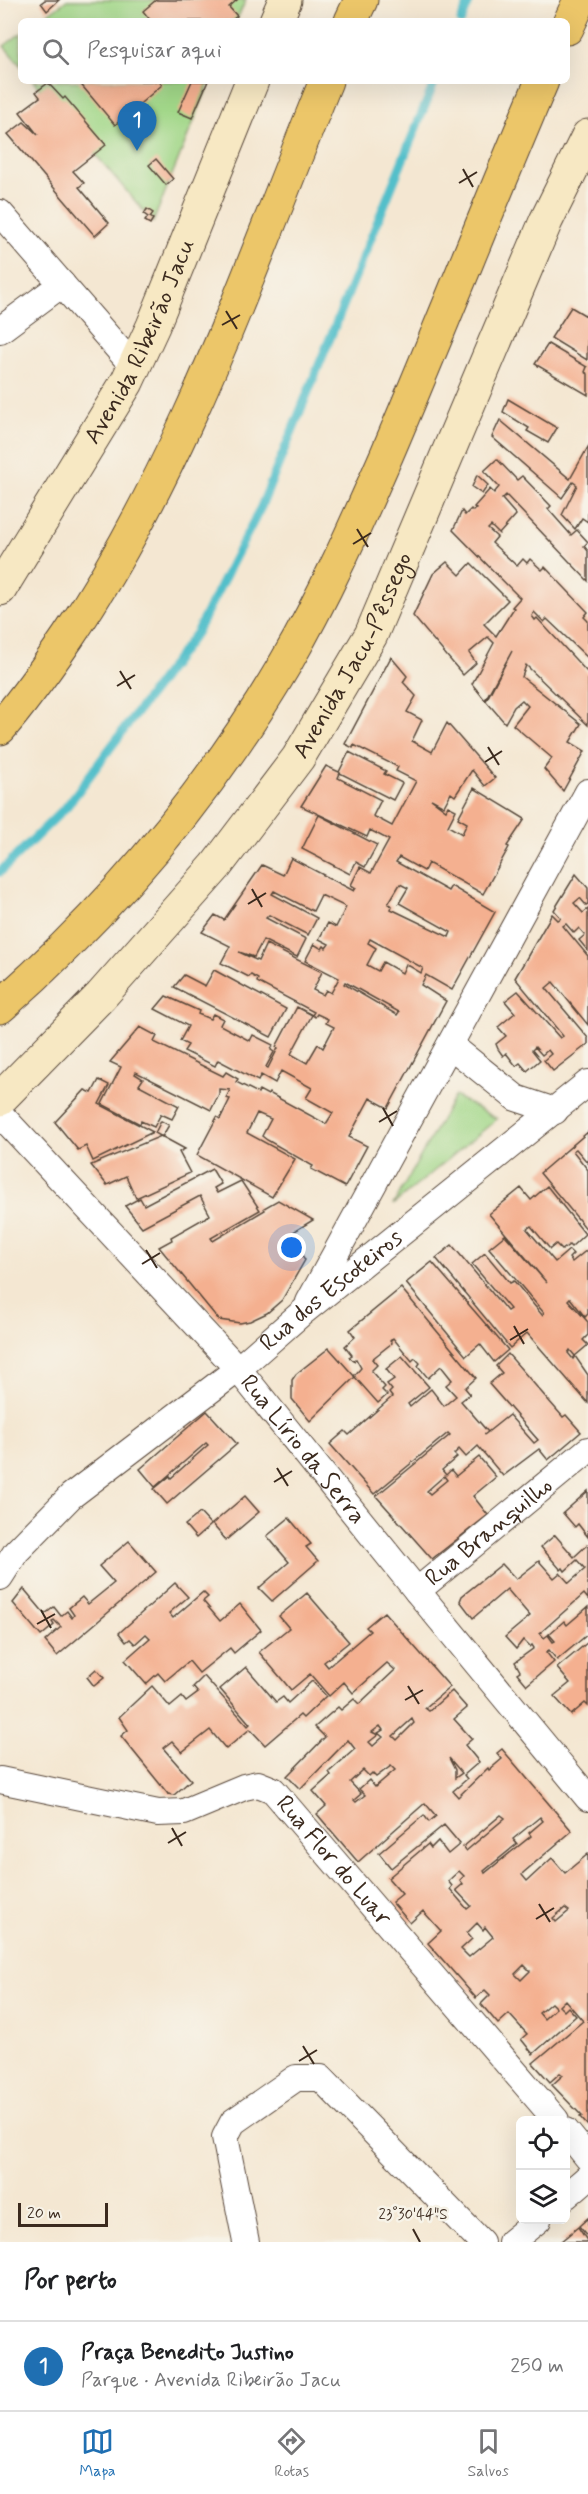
<!DOCTYPE html>
<html lang="pt">
<head>
<meta charset="utf-8">
<style>
  :root { --surface:#fff; --page:#f6f6f6; --text:#202124; --muted:#757577; --line:#e0e0e0; --accent:#1f6fb2 }
  body { margin:0; font-family:Mynerve,sans-serif; background:var(--page); color:var(--text) }
  .controls { position:absolute; right:18px; bottom:18px; display:grid; overflow:hidden; border-radius:9px; box-shadow:0 6px 24px #0002 }
  .controls button { width:54px; height:54px; display:grid; place-items:center; padding:0; border:0; border-bottom:2px solid var(--line); background:var(--surface); color:var(--text); font:30px sans-serif }
  .scale { position:absolute; left:18px; bottom:15px; width:90px; box-sizing:border-box; padding-left:6px; border:3px solid #3b2a1e; border-top:0; font-size:16px; line-height:21px; white-space:nowrap; color:#3b2a1e; -webkit-text-stroke:4px #f7f3e8; paint-order:stroke }
  .you { position:absolute; left:292px; top:1248px; width:21px; height:21px; margin:-15px; border:4px solid #fff; border-radius:50%; background:#1a73e8; box-shadow:0 0 0 9px #1a73e833 }
  .badge { display:grid; place-items:center; width:39px; height:39px; border-radius:50%; background:var(--accent); color:#fff; font-size:20px; font-weight:700 }
  .pin { position:absolute; translate:-50% -50px; filter:drop-shadow(0 2px 3px #0008) }
  .pin::after { content:''; position:absolute; top:32px; width:21px; height:18px; background:inherit; clip-path:polygon(0 0,100% 0,50% 100%) }
  .list { margin:0; padding:0; list-style:none }
  h2 { display:flex; justify-content:space-between; align-items:center; height:78px; margin:0; padding:0 24px; font-size:26px }
  h2 small { font-size:20px; font-weight:400; color:var(--muted) }
  .list li { display:grid; grid-template-columns:39px 1fr auto; gap:18px; align-items:center; box-sizing:border-box; height:90px; padding:0 24px; border-top:2px solid var(--line) }
  .list b { display:block; font-size:22px; white-space:nowrap }
  .list p { margin:0; font-size:20px; white-space:nowrap; color:var(--muted) }
  .list em { font-size:20px; font-style:normal; color:var(--muted) }
  .icon { flex:none; width:33px; height:33px; fill:none; stroke:currentColor; stroke-width:2; stroke-linecap:round; stroke-linejoin:round }
  .map { position:relative; flex:none; width:588px; height:2242px; overflow:hidden }
  .search { position:absolute; background:var(--surface); box-shadow:0 6px 24px #0002; left:18px; right:18px; top:18px; height:66px; display:flex; align-items:center; gap:15px; box-sizing:border-box; padding:0 21px; border-radius:9px; color:var(--muted); font-size:22px }
  .sheet { height:168px; background:var(--surface) }
  nav { display:flex; justify-content:space-around; align-items:center; box-sizing:border-box; height:84px; border-top:2px solid var(--line); background:var(--surface); font-size:16px; color:var(--muted) }
  nav a { display:grid; justify-items:center; gap:3px }
  nav .on { color:var(--accent) }
  .map>svg:first-child { display:block }
  .green { fill:#a1d788; stroke:#6e8053; stroke-width:1.5 }
  .lines { fill:none; stroke-linecap:round; stroke-linejoin:round }
  .stream { stroke:#52bfca; stroke-width:9 }
  .building { fill:#f4b090; fill-rule:evenodd }
  .street-casing { stroke:#574639; stroke-width:28 }
  .secondary-casing { stroke:#574639; stroke-width:35 }
  .highway-casing { stroke:#574639; stroke-width:35 }
  .street { stroke:#fff; stroke-width:26 }
  .secondary { stroke:#f7e8c3; stroke-width:33 }
  .highway { stroke:#ecc669; stroke-width:33 }
  .ticks { fill:none; stroke:#3b2a1e; stroke-width:2 }
  .labels { text-anchor:middle; dominant-baseline:central; stroke-width:5; stroke-linejoin:round; paint-order:stroke }
  .street-label { font-size:24px; fill:#3b2a1e; stroke:#f7f3e8 }
  .ticks-label { font-size:15px; text-anchor:middle; fill:#3b2a1e; stroke:#f7f3e8; stroke-width:5; stroke-linejoin:round; paint-order:stroke }
</style>
</head>
<body>
<div class="map">
<svg width="588" height="2242" viewBox="0 0 588 2242">
  <rect width="100%" height="100%" fill="#f7f3e8"/>
  <filter id="ink" filterUnits="userSpaceOnUse"><feTurbulence type="fractalNoise" baseFrequency=".0167" numOctaves="2"/><feDisplacementMap in="SourceGraphic" scale="12" xChannelSelector="R" yChannelSelector="G"/><feConvolveMatrix kernelMatrix="1 2 1 2 8 2 1 2 1" color-interpolation-filters="sRGB"/></filter>
  <filter id="wash" filterUnits="userSpaceOnUse"><feTurbulence type="fractalNoise" baseFrequency=".008" numOctaves="4" result="noise"/><feDisplacementMap in="SourceGraphic" scale="24" xChannelSelector="R" yChannelSelector="G"/><feGaussianBlur stdDeviation="1.35" result="paint"/><feColorMatrix in="noise" values="0 0 0 0 0 0 0 0 0 0 0 0 0 0 0 0 0 1.4 0 .05"/><feComposite in="paint" operator="in"/></filter>
  <g filter="url(#wash)">
    <rect width="100%" height="100%" fill="#f4e7d2"/>
    <g class="green">
      <path d="M67,0H246L236,21H38Z"/>
      <path d="M21,33V66L4,46Z"/>
      <path d="M33,81H210L153,222Z"/>
      <path d="M455,1096L497,1119L393,1205L454,1097Z"/>
    </g>
    <g class="lines">
      <g class="stream">
        <path d="M461,21L470,0"/>
        <path d="M0,872L67,806L196,633L261,507L435,81"/>
      </g>
    </g>
    <g id="blocks">
      <g class="building">
        <path d="M45,0H59L47,11L41,3Z"/>
        <path d="M156,0H237L229,7L237,16L231,21H151L143,11Z"/>
        <path d="M78,81H159L162,85L115,125Z"/>
        <path d="M192,81H208L192,118L178,112Z"/>
        <path d="M48,83L63,99L65,97L106,145L73,171L84,183L79,187L109,223L95,236L8,134L24,122L38,135L20,112L40,97L36,92Z"/>
        <path d="M156,159L173,179L166,185L149,165Z"/>
        <path d="M147,209L153,213L150,217L153,219L150,224L145,221L148,217L144,214Z"/>
        <path d="M571,307L588,317L587,360L551,338Z"/>
        <path d="M548,344L587,367L585,372L588,374V395L535,364Z"/>
        <path d="M508,399L557,428L548,443L527,431L529,428L503,412Z"/>
        <path d="M500,420L570,479L588,447V522L582,518L575,529L562,515L577,485L573,482L562,498L492,437Z"/>
        <path d="M497,459L517,480L522,476L551,506L548,509L571,535L577,530L588,542L584,546L588,551V581L506,495L502,499L516,515L499,534L491,526L488,529L497,537L492,543L517,566L523,559L527,563L530,559L542,570L545,567L588,612L584,617L588,621V658L547,619L544,622L534,612L532,616L535,620L537,618L588,673V725L526,665L522,677L581,724L570,742L585,751L563,791L544,769L552,758L513,725L528,706L522,700L514,707L505,723L486,701L512,651L485,700L472,684L494,643L488,637L469,653L476,663L463,675L413,616L433,574L447,562L460,575L471,563L508,600L484,624L496,636L514,608L512,607L520,598L453,530L462,511L465,515L471,509L473,511L476,508L474,507L490,489L494,493L499,487L484,471Z"/>
        <path d="M477,475L488,485L482,494L472,487Z"/>
        <path d="M391,657L407,676L403,682L416,696L407,712L422,720L412,741L432,752L447,723L495,778L485,786L472,770L455,796L451,793L444,806L431,799L446,810L448,806L456,810L448,826L462,834L467,823L458,818L474,788L525,819L507,846L509,847L483,894L428,863L424,871L399,857L398,859L396,862L448,891L451,886L495,912L452,990L426,975L421,985L446,1001L388,1108L370,1098L349,1137L367,1146L345,1187L311,1169L313,1166L267,1140L262,1136L271,1119L257,1113L247,1133L295,1159L272,1197L197,1155L217,1117L220,1119L230,1099L226,1098L230,1090L219,1089V1094L211,1110L136,1072L135,1074L143,1079L139,1085L179,1106L172,1119L161,1114L154,1127L141,1121L140,1124L102,1104L121,1067L110,1062L140,1027L157,1036L154,1042L223,1076L226,1072L238,1079L236,1082L258,1093L259,1090L268,1095L269,1093L326,1124L333,1113L306,1098L312,1088L281,1071L275,1083L261,1075L258,1081L218,1060L215,1066L184,1051L188,1045L180,1041L188,1026L155,1009L166,996L199,1011L198,1014L210,1019L213,1014L223,1019L220,1025L250,1041L253,1035L273,1045L271,1050L274,1052L266,1067L268,1068L278,1048L276,1047L297,1007L312,1015L314,1012L257,982L258,979L251,975L249,977L221,963L230,946L202,932L215,915L224,920L262,865L283,875L291,858L354,891L356,888L351,885L360,867L371,873L389,840L370,830L367,837L301,806L326,766L339,772L349,752L386,771L384,774L402,783L393,800L340,773L338,778L381,800L373,816L392,826L416,781L396,771L398,767L354,745L353,748L345,744ZM400,884L408,888L399,903L451,932L449,937L391,909L392,906L388,904ZM274,891L313,911L321,895L346,907L336,927L328,923L319,939L329,944L326,948L324,946L322,949L314,944L305,961L339,978L331,993L326,990L323,995L313,990L322,972L266,944L258,961L239,952L254,957L263,940L297,957L306,939L266,918L269,915L308,935L317,918L272,894ZM370,939L423,968L421,973L406,964L402,973L383,962L378,971L367,965L376,948L368,943ZM345,982L399,1012L397,1015L344,984ZM317,1014L328,1019L326,1023L334,1027L323,1048L318,1044L307,1063L291,1054L312,1015L315,1017Z"/>
        <path d="M319,815L377,845L365,867L356,862L350,874L302,849Z"/>
        <path d="M576,874L588,888V904L586,905L580,898L574,903L583,913L588,909V951L579,940L585,935L579,928L574,933L566,924L563,926L588,956V1025L553,982L546,988L588,1038V1044L553,1071L544,1060L551,1054L548,1050L542,1055L535,1047L532,1050L540,1060L527,1071L520,1063L516,1066L506,1053L503,1056L498,1049L496,1044L506,1036L498,1027L515,1013L505,1001L518,991L560,1038L563,1036L515,978L552,914L558,920L561,918L554,910Z"/>
        <path d="M214,970L286,1009L271,1037L174,987L184,975L205,986Z"/>
        <path d="M99,1080L109,1085L99,1104L153,1132L93,1161L86,1146L78,1150L55,1122L85,1090L92,1093Z"/>
        <path d="M161,1121L169,1125L162,1137L155,1133Z"/>
        <path d="M588,1132V1163L576,1149L573,1151L588,1170V1231L540,1173Z"/>
        <path d="M161,1136L185,1149L179,1152L190,1173L136,1198L126,1176L107,1185L91,1165Z"/>
        <path d="M212,1169L221,1184L214,1188L217,1193L241,1181L260,1210L211,1238L213,1241L265,1210L264,1208L278,1200L313,1220L290,1234L305,1260L282,1300L267,1313L250,1321L240,1323L219,1320L159,1247L172,1240L171,1237L210,1215L200,1196L142,1227L125,1206L140,1198L144,1205Z"/>
        <path d="M547,1186L585,1234L571,1247L569,1245L562,1250L556,1244L550,1249L531,1226L527,1229L555,1262L569,1250L573,1254L569,1258L572,1262L588,1249V1314L585,1317L570,1298L568,1300L588,1322V1335L583,1340L588,1345L575,1356L570,1350L568,1353L573,1359L575,1356L588,1375V1403L527,1333L510,1348L436,1258L452,1245L507,1311L510,1309L472,1264L485,1253L510,1283L514,1281L542,1315L544,1313L489,1248L505,1235L547,1283L489,1214L521,1188L531,1200Z"/>
        <path d="M432,1262L508,1350L494,1362L480,1344L466,1356L406,1283Z"/>
        <path d="M401,1288L476,1378L465,1388L470,1394L461,1401L488,1432L484,1435L509,1415L534,1443L538,1440L489,1384L502,1373L496,1366L508,1354L563,1417L566,1415L581,1432L548,1460L539,1449L503,1476L478,1446L466,1457L459,1449L454,1454L457,1457L442,1470L446,1475L451,1470L456,1476L479,1457L496,1477L473,1496L488,1515L432,1559L376,1496L450,1435L448,1433L374,1494L330,1444L345,1431L349,1435L392,1397L389,1393L392,1390L387,1384L394,1379L386,1369L402,1356L429,1387L408,1404L410,1407L431,1389L444,1406L456,1396L446,1385L452,1380L441,1366L428,1378L418,1366L420,1363L415,1358L412,1361L393,1338L390,1341L392,1343L372,1359L377,1365L371,1371L385,1387L382,1390L387,1395L378,1403L354,1376L361,1368L356,1359L354,1361L349,1357L352,1355L345,1346L355,1337L350,1330ZM444,1476L447,1480L430,1494L427,1491Z"/>
        <path d="M329,1348L355,1377L310,1421L292,1399V1380L296,1374Z"/>
        <path d="M207,1411L237,1444L167,1504L154,1489L170,1476L171,1478L208,1445L206,1443L155,1487L140,1469Z"/>
        <path d="M588,1491V1537L578,1524L575,1527L563,1513Z"/>
        <path d="M245,1496L259,1512L226,1540L212,1524Z"/>
        <path d="M200,1513L211,1525L196,1538L185,1525Z"/>
        <path d="M289,1518L311,1544L306,1547L318,1561L272,1601L259,1588L289,1562L267,1536Z"/>
        <path d="M555,1535L574,1557L587,1545L588,1546V1599L584,1594L540,1633L544,1638L548,1635L553,1642L555,1641L549,1634L564,1621L567,1625L588,1607V1634L557,1660L549,1650L546,1652L554,1662L527,1685L517,1673L520,1671L515,1662L534,1648L532,1645L530,1647L523,1640L516,1649L505,1637L530,1616L507,1589L473,1618L460,1601L462,1596L502,1564L516,1579L539,1561L554,1578L560,1573L569,1583L585,1569L577,1560L565,1571L563,1568L561,1570L541,1547Z"/>
        <path d="M129,1541L156,1572L57,1656L45,1641L61,1627L54,1620L52,1622L54,1625L41,1636L13,1603L24,1589L45,1614L54,1607L61,1616L67,1611L72,1618L74,1615L69,1608L82,1597L88,1604L114,1583L99,1566Z"/>
        <path d="M175,1583L188,1597L169,1613L173,1618L203,1592L208,1597L203,1601L220,1621L240,1604L261,1630L234,1653L230,1648L199,1673L189,1661L165,1681L158,1673L146,1684L125,1660L150,1638L146,1634L135,1644L130,1639L126,1642L119,1633Z"/>
        <path d="M307,1593L349,1642L324,1662L328,1667L370,1631L366,1627L384,1612L450,1687L425,1708L429,1711L452,1691L467,1708L454,1719L472,1739L465,1745L479,1762L464,1775L467,1779L453,1791L458,1797L488,1768L489,1770L502,1759L497,1753L502,1749L572,1831L523,1873L522,1875L527,1881L552,1858L565,1873L588,1854V2126L580,2117L582,2116L552,2085L563,2075L560,2073L550,2082L533,2063L583,2021L565,2000L559,2006L564,2011L568,2007L576,2016L533,2054L521,2039L527,2034L509,2014L498,2024L481,2004L490,1995L485,1990L476,1998L428,1943L441,1931L423,1911L410,1923L392,1902L402,1894L388,1878L428,1844L431,1848L438,1841L448,1854L460,1844L444,1825L391,1868L379,1853L424,1815L429,1822L436,1816L425,1803L358,1862L317,1814L326,1806L313,1791L331,1775L329,1772L355,1749L348,1740L300,1789L287,1776L325,1737L315,1727L338,1707L341,1710L354,1699L359,1704L395,1670L387,1663L353,1693L344,1682L329,1696L310,1674L291,1690L259,1652L289,1628L279,1616ZM412,1719L414,1723L397,1740L393,1736ZM380,1726L383,1730L378,1733L383,1737L373,1746L369,1742L378,1735L372,1732ZM449,1758L462,1773L455,1778V1770ZM391,1766L395,1770L375,1787L369,1780L359,1789L365,1795L356,1802L354,1800L361,1794L350,1782L363,1770L369,1776L372,1773L376,1777ZM501,1815L505,1818L466,1851L463,1847ZM540,1817L543,1821L529,1833L531,1836L485,1873L484,1871L517,1844L513,1839ZM459,1871L464,1876L460,1880L463,1884L456,1890L471,1906L467,1909L450,1889L452,1886L448,1881ZM565,1908L569,1911L556,1922L553,1918ZM477,1923L483,1930L485,1927L493,1937L469,1957L461,1949L472,1939L467,1933ZM524,1965L530,1971L521,1980L515,1974ZM551,2003L556,2008L544,2019L539,2013Z"/>
        <path d="M588,1642V1706L585,1703L571,1715L554,1696L570,1683L557,1668Z"/>
        <path d="M246,1667L276,1702L283,1697L288,1703L312,1681L326,1696L303,1718L300,1715L265,1745L250,1729L226,1749L210,1730L182,1752L172,1741L163,1748L191,1780L174,1795L168,1794L121,1736L128,1730L119,1717L152,1686L170,1707L182,1697L186,1702L198,1693L193,1687L204,1676L248,1726L250,1724L220,1689Z"/>
        <path d="M96,1669L104,1678L94,1686L87,1677Z"/>
        <path d="M588,2218V2237L579,2226Z"/>
        <path d="M578,2227L588,2242H560Z"/>
      </g>
    </g>
  </g>
  <g filter="url(#ink)">
    <use href="#blocks" fill-opacity="0" stroke="#574639" stroke-width="1.5"/>
    <g class="lines">
      <g class="street-casing">
        <g id="street">
          <path d="M0,213L134,367"/>
          <path d="M0,330L62,284"/>
          <path d="M450,1045L516,1098L555,1111"/>
          <path id="s1" d="M0,1114L238,1369L417,1591L588,1798"/>
          <path d="M309,1302L588,792"/>
          <path id="s2" d="M0,1577L16,1552L71,1496L238,1369L304,1311L588,1083"/>
          <path id="s3" d="M417,1591L588,1450"/>
          <path id="s4" d="M0,1780L158,1813L184,1812L244,1787L258,1784L273,1790L556,2120"/>
          <path d="M566,2131L588,2158"/>
          <path d="M566,2196L588,2177"/>
          <path d="M246,2242L225,2137L233,2122L296,2078H321L481,2242"/>
          <path d="M511,2242L538,2220"/>
        </g>
      </g>
      <g class="secondary-casing">
        <g id="secondary">
          <path d="M276,21L285,0"/>
          <path id="s5" d="M0,589L127,382L153,326L252,81"/>
          <path id="s6" d="M0,1099L101,996L216,866L298,758L371,635L546,221L588,136"/>
        </g>
      </g>
      <g class="highway-casing">
        <g id="highway">
          <path d="M351,21L361,0"/>
          <path d="M567,28L580,0"/>
          <path d="M0,728C25,699 46,669 68,637C183,467 249,270 326,81"/>
          <path d="M0,1007C112,908 209,793 285,664C324,597 356,525 387,454C440,330 489,205 542,81"/>
        </g>
      </g>
      <use href="#street" class="street"/>
      <use href="#secondary" class="secondary"/>
      <use href="#highway" class="highway"/>
    </g>
  </g>
  <path class="ticks" d="M463,169L473,187M459,183L477,172M226,311L237,329M222,325L240,315M357,529L368,547M353,544L371,533M120,671L131,689M117,686L135,675M488,747L499,765M485,762L502,751M252,889L262,907M248,904L266,893M383,1108L393,1126M379,1122L397,1111M146,1250L157,1268M142,1264L160,1253M514,1326L524,1344M510,1340L528,1329M277,1468L288,1486M274,1482L292,1471M41,1610L51,1628M37,1624L55,1614M408,1686L419,1704M405,1700L423,1690M172,1828L182,1846M168,1843L186,1832M539,1904L550,1922M536,1919L554,1908M303,2046L314,2064M299,2061L317,2050M413,2229L420,2242"/>
  <g class="labels">
    <g class="street-label">
      <text stroke="none"><textPath href="#s5" startOffset="285">Avenida Ribeirão Jacu</textPath></text>
      <text stroke="none"><textPath href="#s6" startOffset="570">Avenida Jacu-Pêssego</textPath></text>
      <text stroke="none"><textPath href="#s2" startOffset="440">Rua dos Escoteiros</textPath></text>
      <text stroke="none"><textPath href="#s1" startOffset="452">Rua Lírio da Serra</textPath></text>
      <text stroke="none"><textPath href="#s3" startOffset="93">Rua Branquilho</textPath></text>
      <text stroke="none"><textPath href="#s4" startOffset="376">Rua Flor do Luar</textPath></text>
    </g>
  </g>
  <g class="ticks-label">
    <text x="413" y="2219">23°30'44"S</text>
  </g>
</svg>
<div class="controls">
<button><svg class="icon" aria-label="locate" viewBox="0 0 24 24"><circle cx="12" cy="12" r="6"/><path d="M12 2v4M12 18v4M2 12h4M18 12h4"/></svg></button>
<button><svg class="icon" aria-label="layers" viewBox="0 0 24 24"><path d="M12 4l9 5-9 5-9-5zM3 14l9 5 9-5"/></svg></button>
</div>
<div class="scale">20 m</div>
<div class="you"></div>
<div class="pin badge" style="left:137px;top:151px">1</div>
<div class="search"><svg class="icon" aria-label="search" viewBox="0 0 24 24"><circle cx="10" cy="10" r="6"/><path d="M15 15l6 6"/></svg>Pesquisar aqui</div>
</div>
<section class="sheet">
<h2>Por perto<small></small></h2>
<ul class="list">
<li><span class="badge">1</span><div><b>Praça Benedito Justino</b><p>Parque · Avenida Ribeirão Jacu</p></div><em>250 m</em></li>
</ul>
</section>
<nav>
<a class="on"><svg class="icon" aria-label="map" viewBox="0 0 24 24"><path d="M3 6l6-2 6 2 6-2v14l-6 2-6-2-6 2zM9 4v14M15 6v14"/></svg>Mapa</a>
<a><svg class="icon" aria-label="directions" viewBox="0 0 24 24"><path d="M12 3l9 9-9 9-9-9zM9 14v-3h6M13 9l2 2-2 2"/></svg>Rotas</a>
<a><svg class="icon" aria-label="saved" viewBox="0 0 24 24"><path d="M7 4h10v16l-5-4-5 4z"/></svg>Salvos</a>
</nav>
</body>
</html>
